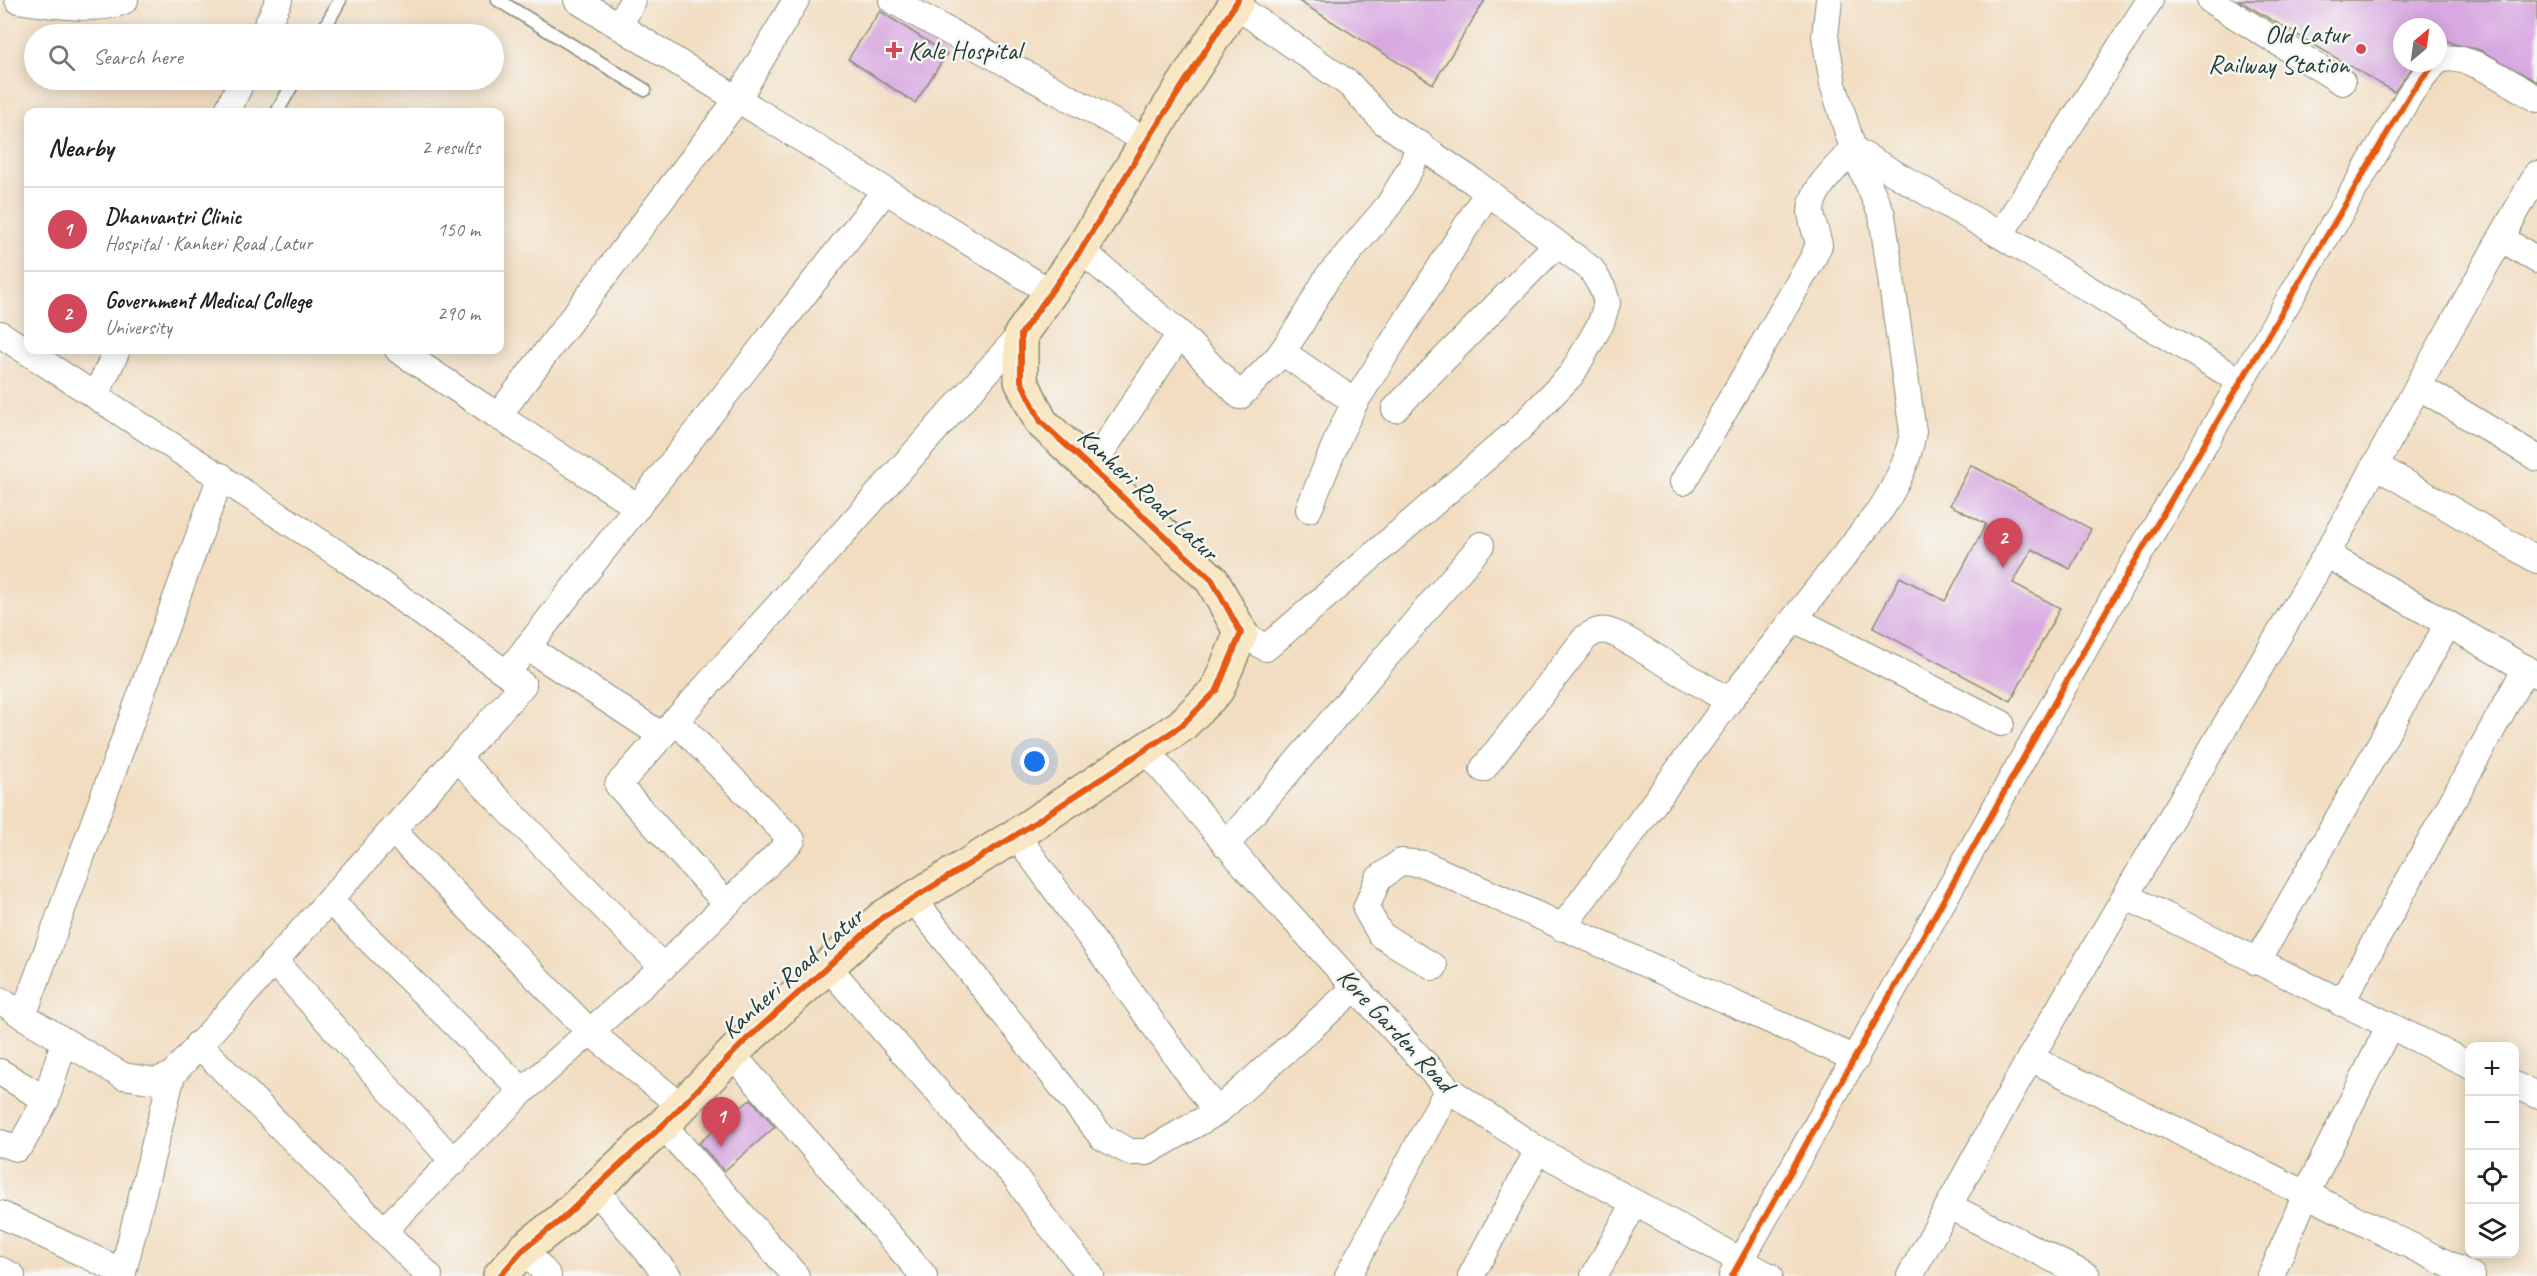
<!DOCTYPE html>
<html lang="en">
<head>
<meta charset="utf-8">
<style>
  :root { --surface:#fff; --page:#f2f2f2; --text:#222; --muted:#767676; --line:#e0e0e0; --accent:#d1495b }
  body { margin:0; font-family:Caveat,sans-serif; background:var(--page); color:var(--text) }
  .controls { position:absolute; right:18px; bottom:18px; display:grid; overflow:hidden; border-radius:12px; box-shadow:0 3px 15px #0003 }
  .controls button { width:54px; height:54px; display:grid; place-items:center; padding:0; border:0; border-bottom:2px solid var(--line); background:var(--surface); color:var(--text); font:30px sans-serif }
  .compass { position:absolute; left:2393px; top:18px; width:54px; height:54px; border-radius:50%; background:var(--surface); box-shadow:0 3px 15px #0003; rotate:29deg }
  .you { position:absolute; left:1035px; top:762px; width:21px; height:21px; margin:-15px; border:4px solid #fff; border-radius:50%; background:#1a73e8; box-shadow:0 0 0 9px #1a73e833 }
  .badge { display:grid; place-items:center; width:39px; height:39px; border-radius:50%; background:var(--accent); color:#fff; font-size:20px; font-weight:700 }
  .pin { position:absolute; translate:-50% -50px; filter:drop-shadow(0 2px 3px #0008) }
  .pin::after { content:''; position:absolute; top:32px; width:21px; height:18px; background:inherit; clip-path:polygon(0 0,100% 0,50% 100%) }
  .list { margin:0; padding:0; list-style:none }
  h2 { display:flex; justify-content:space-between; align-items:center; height:78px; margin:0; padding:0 24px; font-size:26px }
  h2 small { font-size:20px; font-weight:400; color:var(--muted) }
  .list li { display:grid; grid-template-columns:39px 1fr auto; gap:18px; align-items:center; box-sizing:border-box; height:84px; padding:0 24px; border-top:2px solid var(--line) }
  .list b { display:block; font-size:22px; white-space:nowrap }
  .list p { margin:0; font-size:20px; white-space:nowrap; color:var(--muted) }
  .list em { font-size:20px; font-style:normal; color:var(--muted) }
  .icon { flex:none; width:33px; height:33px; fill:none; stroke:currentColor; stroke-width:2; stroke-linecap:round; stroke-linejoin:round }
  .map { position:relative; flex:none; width:2537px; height:1276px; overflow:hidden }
  .search { position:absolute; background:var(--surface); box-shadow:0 3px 15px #0003; left:24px; top:24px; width:480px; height:66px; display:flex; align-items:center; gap:15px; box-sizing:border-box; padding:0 21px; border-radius:33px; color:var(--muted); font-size:22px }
  .panel { position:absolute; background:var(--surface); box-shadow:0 3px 15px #0003; left:24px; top:108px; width:480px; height:246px; border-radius:12px }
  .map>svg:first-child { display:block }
  .building { fill:#d8a8e1 }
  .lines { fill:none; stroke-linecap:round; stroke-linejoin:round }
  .lane-casing { stroke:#888d7a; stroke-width:15 }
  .street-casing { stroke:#888d7a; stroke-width:28 }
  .secondary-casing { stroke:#888d7a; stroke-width:36 }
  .lane { stroke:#fff; stroke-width:12 }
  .street { stroke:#fff; stroke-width:26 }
  .secondary { stroke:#f9e7c3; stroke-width:33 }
  .cycleway-casing { stroke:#f6f6f2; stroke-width:10 }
  .cycleway { stroke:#e8590c; stroke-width:6 }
  .poi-dot { fill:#d1495b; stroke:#f6f6f2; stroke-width:2 }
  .labels { text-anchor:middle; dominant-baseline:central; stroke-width:5; stroke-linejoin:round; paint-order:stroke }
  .poi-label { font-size:26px; fill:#1f3d34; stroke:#f6f6f2; text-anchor:end }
  .street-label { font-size:26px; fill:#1f3d34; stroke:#f6f6f2 }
</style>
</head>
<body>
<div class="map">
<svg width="2537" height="1276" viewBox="0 0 2537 1276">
  <rect width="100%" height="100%" fill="#f6f6f2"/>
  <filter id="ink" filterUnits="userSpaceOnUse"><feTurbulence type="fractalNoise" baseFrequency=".0167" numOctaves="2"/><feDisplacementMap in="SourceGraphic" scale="12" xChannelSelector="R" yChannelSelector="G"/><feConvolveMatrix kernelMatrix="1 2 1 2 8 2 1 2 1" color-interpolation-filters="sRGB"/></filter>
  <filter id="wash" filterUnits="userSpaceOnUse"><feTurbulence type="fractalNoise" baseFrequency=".008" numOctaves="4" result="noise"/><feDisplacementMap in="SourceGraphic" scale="24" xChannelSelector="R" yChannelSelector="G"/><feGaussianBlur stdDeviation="1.35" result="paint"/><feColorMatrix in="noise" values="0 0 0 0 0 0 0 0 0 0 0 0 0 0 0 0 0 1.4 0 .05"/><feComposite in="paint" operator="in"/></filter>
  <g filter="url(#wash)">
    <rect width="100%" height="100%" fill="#f2ddc1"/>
    <g id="blocks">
      <g class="building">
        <path d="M1297,0H1485L1433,84Z"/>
        <path d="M2238,0H2537V82L2480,50L2454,44L2438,35V27H2402V63H2416L2394,92Z"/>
        <path d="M880,11L947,54L915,103L848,59Z"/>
        <path d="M1971,465L2091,529L2070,569L2032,549L2013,583L2060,608L2011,701L1873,628L1900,577L1945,601L1986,524L1950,505Z"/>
        <path d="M751,1099L775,1127L724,1171L699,1143Z"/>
      </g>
    </g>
  </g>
  <g filter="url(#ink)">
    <use href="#blocks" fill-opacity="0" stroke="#888d7a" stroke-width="1.5"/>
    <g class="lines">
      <g class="lane-casing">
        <g id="lane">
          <path d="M498,0L645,90"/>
          <path d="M321,34L340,0"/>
          <path d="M277,112L295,80"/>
        </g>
      </g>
      <g class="street-casing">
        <g id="street">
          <path d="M18,0C42,4 105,13 125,0"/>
          <path d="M577,0L1050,292"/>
          <path d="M892,0L1147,141"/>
          <path d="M2150,0L2000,235L2240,381"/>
          <path d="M2210,0L2342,82"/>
          <path d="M1235,5L1349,84L1384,122L1474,182L1591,269L1603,289L1607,303L1601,323L1572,374L1518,430L1266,648L1241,633"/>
          <path d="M619,26L633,0"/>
          <path d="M263,34L279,0"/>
          <path d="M2438,61C2463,48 2514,86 2537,99"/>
          <path d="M227,112L242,80"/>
          <path d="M2501,238L2537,260"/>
          <path d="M1081,250L1180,334L1090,469"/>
          <path d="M0,334L343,557L523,685L172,1075L156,1081L123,1076L23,1016"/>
          <path d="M1180,334L1240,396L1279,356L1299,327L1327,278L1389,205L1411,167L1420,144"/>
          <path d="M398,350L498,416L737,100L796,0"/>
          <path d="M1282,352L1355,402"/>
          <path d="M2418,386L2537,458"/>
          <path d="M96,395L117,350"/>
          <path d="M1395,409L1557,244"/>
          <path d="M498,416L638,507"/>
          <path d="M2375,465L2537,560"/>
          <path d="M1683,482L1812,260L1819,245C1817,235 1812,223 1811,212C1811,188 1839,166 1853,149L2000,235"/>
          <path d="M1309,509L1339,435L1355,402L1488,192"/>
          <path d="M2326,554L2537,675"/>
          <path d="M1794,619L2001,723"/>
          <path d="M527,647L661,735"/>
          <path d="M507,673L885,191"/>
          <path d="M1145,749L1245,866L1448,1089L1538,1150L1769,1276"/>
          <path d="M458,759L663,967"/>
          <path d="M1483,769L1586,637C1600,628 1606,629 1620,636L1729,701"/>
          <path d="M393,831L591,1033L681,1106"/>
          <path d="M1016,835L1217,1112"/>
          <path d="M1226,845L1481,545"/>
          <path d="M2125,896L2470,1065"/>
          <path d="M913,899L1102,1137L1130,1152H1147L1217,1112L1355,988"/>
          <path d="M329,900L523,1091"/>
          <path d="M727,904L618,785L1021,334"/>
          <path d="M1562,928L1729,701L1881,509C1897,484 1908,461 1913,432L1882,215L1853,149L1833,84L1825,36L1829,0"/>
          <path d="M274,961L454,1162"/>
          <path d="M2257,962L2448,624"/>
          <path d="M828,967L987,1148L1014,1175L1044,1218L1091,1276"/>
          <path d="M1434,967L1381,935L1366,909L1378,879L1401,862L1424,864L1856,1059"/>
          <path d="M0,1000L23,1016L221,476"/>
          <path d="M2341,1003L2526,668"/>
          <path d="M198,1044L429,1276"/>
          <path d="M732,1054L924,1276"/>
          <path d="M2030,1058L2472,1276"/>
          <path d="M0,1072L46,1100"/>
          <path d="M2514,1085L2537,1095"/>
          <path d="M663,1125L796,1276"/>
          <path d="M0,1143L17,1148L22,1143L46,1100L64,1041"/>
          <path d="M594,1188L668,1276"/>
          <path d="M1949,1206L2087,1276"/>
          <path d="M0,1214L122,1272"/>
          <path d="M384,1230L523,1091L663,967L792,840L675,720"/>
          <path d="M524,1249L548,1276"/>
          <path d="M0,1270L12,1276"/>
          <path d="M122,1276L172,1075"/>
          <path d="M1348,1276L1448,1089"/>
          <path d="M1471,1276L1538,1150"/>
          <path d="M1594,1276L1635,1203"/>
          <path d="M1732,1276L2110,604L2412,91L2435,63"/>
          <path d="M1910,1276L2030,1058L2344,524L2418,386L2537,174"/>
          <path d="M2271,1276L2306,1194L2389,1027"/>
        </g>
      </g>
      <g class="secondary-casing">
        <path id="secondary" d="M500,1276L524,1249L561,1220L663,1125L746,1040L883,917L1016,835L1181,726L1217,690L1241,633L1212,580L1041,422L1021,381V334L1081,250L1147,141L1238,0"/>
      </g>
      <use href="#lane" class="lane"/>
      <use href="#street" class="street"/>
      <use href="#secondary" class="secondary"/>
      <g class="cycleway-casing">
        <g id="cycleway">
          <path d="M500,1276L524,1249L561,1220L663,1125L746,1040L883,917L1016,835L1181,726L1217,690L1241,633L1212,580L1041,422L1021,381V334L1081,250L1147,141L1238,0"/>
          <path d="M1732,1276L2110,604L2412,91L2435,63"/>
        </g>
      </g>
      <use href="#cycleway" class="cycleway"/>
    </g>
  </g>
  <g class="poi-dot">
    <circle cx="2361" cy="49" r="6"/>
    <path d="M891 41h6v6h6v6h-6v6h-6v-6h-6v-6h6z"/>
  </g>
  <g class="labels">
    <g class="poi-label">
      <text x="2349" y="34">Old Latur<tspan x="2349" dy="30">Railway Station</tspan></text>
      <text x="908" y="50" text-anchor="start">Kale Hospital</text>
    </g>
    <g class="street-label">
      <text transform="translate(1148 494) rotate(43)">Kanheri Road ,Latur</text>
      <text transform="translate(792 973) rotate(-42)">Kanheri Road ,Latur</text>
      <text transform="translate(1396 1030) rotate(47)">Kore Garden Road</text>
    </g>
  </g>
</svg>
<div class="controls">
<button>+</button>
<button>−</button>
<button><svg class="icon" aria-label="locate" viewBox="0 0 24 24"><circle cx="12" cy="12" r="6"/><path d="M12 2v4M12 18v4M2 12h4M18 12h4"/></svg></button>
<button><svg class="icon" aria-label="layers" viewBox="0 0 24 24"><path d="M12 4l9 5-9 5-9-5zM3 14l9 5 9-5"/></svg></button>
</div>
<svg class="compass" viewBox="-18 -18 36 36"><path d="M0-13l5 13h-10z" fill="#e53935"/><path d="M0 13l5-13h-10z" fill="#767676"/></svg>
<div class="you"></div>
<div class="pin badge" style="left:721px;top:1147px">1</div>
<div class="pin badge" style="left:2003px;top:568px">2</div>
<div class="search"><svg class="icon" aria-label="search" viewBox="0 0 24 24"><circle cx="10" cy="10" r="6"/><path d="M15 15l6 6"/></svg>Search here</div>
<section class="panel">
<h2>Nearby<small>2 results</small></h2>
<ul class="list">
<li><span class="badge">1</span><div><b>Dhanvantri Clinic</b><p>Hospital · Kanheri Road ,Latur</p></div><em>150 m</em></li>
<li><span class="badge">2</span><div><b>Government Medical College</b><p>University</p></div><em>290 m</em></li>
</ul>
</section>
</div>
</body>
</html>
